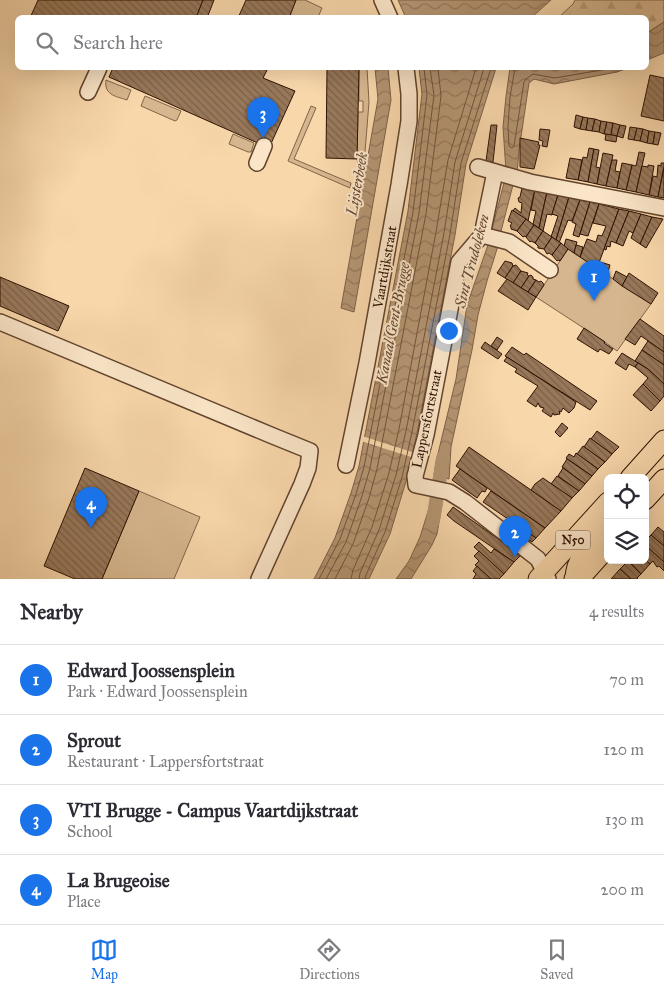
<!DOCTYPE html>
<html lang="en">
<head>
<meta charset="utf-8">
<style>
  :root { --surface:#fff; --page:#f7f7f7; --text:#2b2b33; --muted:#7c7c81; --line:#e1e1e2; --accent:#1a73e8 }
  body { margin:0; font-family:"IM FELL Great Primer",serif; background:var(--page); color:var(--text) }
  .controls { position:absolute; right:15px; bottom:15px; display:grid; overflow:hidden; border-radius:8px; box-shadow:0 5px 20px #0002 }
  .controls button { width:45px; height:45px; display:grid; place-items:center; padding:0; border:0; border-bottom:1px solid var(--line); background:var(--surface); color:var(--text); font:25px sans-serif }
  .you { position:absolute; left:448px; top:330px; width:18px; height:18px; margin:-12px; border:4px solid #fff; border-radius:50%; background:#1a73e8; box-shadow:0 0 0 8px #1a73e833 }
  .badge { display:grid; place-items:center; width:32px; height:32px; border-radius:50%; background:var(--accent); color:#fff; font-size:16px; font-weight:700 }
  .pin { position:absolute; translate:-50% -41px; filter:drop-shadow(0 1px 2px #0008) }
  .pin::after { content:''; position:absolute; top:26px; width:18px; height:15px; background:inherit; clip-path:polygon(0 0,100% 0,50% 100%) }
  .list { margin:0; padding:0; list-style:none }
  h2 { display:flex; justify-content:space-between; align-items:center; height:65px; margin:0; padding:0 20px; font-size:21px }
  h2 small { font-size:16px; font-weight:400; color:var(--muted) }
  .list li { display:grid; grid-template-columns:32px 1fr auto; gap:15px; align-items:center; box-sizing:border-box; height:70px; padding:0 20px; border-top:1px solid var(--line) }
  .list b { display:block; font-size:19px; white-space:nowrap }
  .list p { margin:0; font-size:16px; white-space:nowrap; color:var(--muted) }
  .list em { font-size:16px; font-style:normal; color:var(--muted) }
  .icon { flex:none; width:28px; height:28px; fill:none; stroke:currentColor; stroke-width:2; stroke-linecap:round; stroke-linejoin:round }
  .map { position:relative; flex:none; width:664px; height:579px; overflow:hidden }
  .search { position:absolute; background:var(--surface); box-shadow:0 5px 20px #0002; left:15px; right:15px; top:15px; height:55px; display:flex; align-items:center; gap:12px; box-sizing:border-box; padding:0 18px; border-radius:8px; color:var(--muted); font-size:19px }
  .sheet { height:345px; background:var(--surface) }
  nav { display:flex; justify-content:space-around; align-items:center; box-sizing:border-box; height:70px; border-top:1px solid var(--line); background:var(--surface); font-size:14px; color:var(--muted) }
  nav a { display:grid; justify-items:center; gap:2px }
  nav .on { color:var(--accent) }
  .map>svg:first-child { display:block }
  .green { fill:#d6b68e; stroke:#826448 }
  .forest { fill:url(#forest-firs); stroke:#826448 }
  .water { fill:url(#water-waves); stroke:#7f6046 }
  .pier { fill:#f8d7ab }
  .lines { fill:none; stroke-linecap:round; stroke-linejoin:round }
  .shore { stroke:#72533a; stroke-width:1 }
  .canal { stroke:#b49472; stroke-width:14 }
  .building { fill:url(#building-back-hatch); stroke:#2f1203 }
  .minor-casing { stroke:#61432d; stroke-width:18 }
  .major-casing { stroke:#2f1203; stroke-width:21 }
  .minor { stroke:#fae5c8; stroke-width:15 }
  .major { stroke:#f8d7ab; stroke-width:19 }
  .labels { text-anchor:middle; dominant-baseline:central; stroke-width:4; stroke-linejoin:round; paint-order:stroke }
  .shield { fill:#fae5c8; stroke:#6c513e; stroke-width:1 }
  .shield-label { font-size:12px; font-weight:bold; fill:#2f1203 }
  .street-label { font-size:14px; fill:#2f1203; stroke:#fae5c8 }
  .water-label { font-size:15px; font-style:italic; fill:#64462f; stroke:#fae5c8 }
</style>
</head>
<body>
<div class="map">
<svg width="664" height="579" viewBox="0 0 664 579">
  <defs>
    <pattern id="forest-firs" width="22" height="20" patternUnits="userSpaceOnUse" patternTransform="scale(1.25)"><rect width="22" height="20" fill="#d6b68e"/><path d="M5 1l3.5 6h-7zM16 11l3.5 6h-7z" fill="#b89b79"/></pattern>
    <pattern id="water-waves" width="16" height="10" patternUnits="userSpaceOnUse" patternTransform="scale(1.25)"><rect width="16" height="10" fill="#b49472"/><path d="M0 5q4-4 8 0t8 0" fill="none" stroke="#93775b"/></pattern>
    <pattern id="building-back-hatch" width="6" height="6" patternUnits="userSpaceOnUse" patternTransform="scale(1.25)"><rect width="6" height="6" fill="#98785a"/><path d="M-1 5l2 2M0 0l6 6M5-1l2 2" fill="none" stroke="#7c6148"/></pattern>
  </defs>
  <rect width="100%" height="100%" fill="#f8d7ab"/>
  <filter id="stains"><feTurbulence type="fractalNoise" baseFrequency=".004" numOctaves="4"/><feColorMatrix values="0 0 0 0 .2 0 0 0 0 .09 0 0 0 0 .02 0 0 0 .5 -.17"/></filter>
  <radialGradient id="worn" r=".72"><stop offset=".6" stop-color="#630" stop-opacity="0"/><stop offset="1" stop-color="#630" stop-opacity=".3"/></radialGradient>
  <g class="green">
    <path d="M296,0H305L322,8L318,17L289,18Z"/>
    <path d="M359,68H367L369,102L364,165L358,164L357,159L358,112H363V101H359Z"/>
    <path d="M106,80L131,90L127,100C115,96 104,95 106,80Z"/>
    <path d="M145,96L181,111L177,120L175,121L141,106Z"/>
    <path d="M311,106L316,108L294,159L351,183L350,188L288,161Z"/>
    <path d="M233,134L254,143L251,152H248L229,144Z"/>
    <path d="M568,249L651,304L617,351L605,342L536,297Z"/>
    <path d="M139,491L200,517L174,579H102Z"/>
  </g>
  <path class="forest" d="M575,0H664V22L647,33L646,18H558L573,4Z"/>
  <g class="water">
    <path d="M398,0H551L532,17L406,18Z"/>
    <path d="M664,22V53L647,60V33Z"/>
    <path d="M375,68H388L391,100L354,312L341,308L378,99Z"/>
    <path d="M419,68H496L466,164L455,235L417,433L407,478L390,534L369,579H314L335,538L351,493L359,466L408,211L422,94Z"/>
    <path d="M510,68H628L617,72L554,84L534,79L529,83L519,150L517,174L506,171L503,127L506,96Z"/>
    <path d="M505,179L514,181L500,235L491,233Z"/>
    <path d="M489,242L497,246V249L487,281L478,315L472,350L451,447L449,479L434,475L436,462L456,379L467,305Z"/>
    <path d="M431,502L442,504L437,534L432,545L411,579H396L409,561L420,537Z"/>
  </g>
  <path class="pier" d="M362,436L415,453L414,458L361,441Z"/>
  <g class="lines">
    <g class="shore">
      <path d="M515,68L510,97L508,126L509,146L512,148L514,146L524,82L526,79L533,74L555,78L613,68"/>
      <path d="M319,579L340,539L356,494L364,467L413,212L427,95L424,68"/>
      <path d="M326,579L346,542L362,496L370,468L419,213L434,95L430,68"/>
      <path d="M335,579L353,544L369,498L377,469L426,214L441,96L438,68"/>
      <path d="M351,579L353,570L372,527L389,473L399,429L436,232L448,160L476,68"/>
      <path d="M359,579L360,573L379,530L396,475L406,431L444,233L455,162L484,68"/>
      <path d="M365,579L366,575L385,532L402,477L412,432L450,234L461,163L491,68"/>
    </g>
    <path class="canal" d="M433,521L443,458"/>
  </g>
  <g class="building">
    <path d="M38,0H203L196,18H30Z"/>
    <path d="M203,0H214L207,18H196Z"/>
    <path d="M246,0H296L289,18H238Z"/>
    <path d="M113,68H268L263,78L295,91L269,148L109,77Z"/>
    <path d="M327,68H359L357,159L326,158Z"/>
    <path d="M650,75L664,78V121L641,116Z"/>
    <path d="M576,115L583,117L580,129L574,127Z"/>
    <path d="M583,117L588,118L586,130L580,129Z"/>
    <path d="M588,118L595,119L592,131L586,130Z"/>
    <path d="M595,119L601,121L599,132L592,131Z"/>
    <path d="M601,121L607,122L604,134L599,132Z"/>
    <path d="M607,122L613,123L611,135L604,134Z"/>
    <path d="M613,123L620,125L617,136L611,135Z"/>
    <path d="M491,125H497L493,162L486,161Z"/>
    <path d="M620,125L626,126L623,138L617,136Z"/>
    <path d="M630,127L637,128L634,140L628,139Z"/>
    <path d="M637,128L643,129L640,141L634,140Z"/>
    <path d="M540,129L550,130L547,147L542,146L543,141L539,140Z"/>
    <path d="M643,129L649,131L647,143L640,141Z"/>
    <path d="M649,131L655,132L653,144L647,143Z"/>
    <path d="M655,132L661,133L658,145L653,144Z"/>
    <path d="M606,134L617,136L616,142L605,140Z"/>
    <path d="M520,138L539,142L538,145H540L534,169L520,167Z"/>
    <path d="M589,148L594,149L588,182L578,180L583,157L587,158Z"/>
    <path d="M594,149L599,150L596,167L600,168L597,184L588,182Z"/>
    <path d="M639,152L645,153L636,192L626,190L632,165L636,166Z"/>
    <path d="M603,153L613,155L606,186L597,184Z"/>
    <path d="M570,158L582,160L578,180L566,178Z"/>
    <path d="M612,160H617L615,171L620,172L617,188L606,186Z"/>
    <path d="M622,163L632,165L626,190L617,188Z"/>
    <path d="M661,163H664V166L658,197L649,195L653,176L657,177L658,165L661,166Z"/>
    <path d="M648,165L654,166L649,195L636,192L642,166L648,167Z"/>
    <path d="M664,168V198L658,197Z"/>
    <path d="M526,187L535,189L528,221L513,211L515,208L521,213L522,203L519,202L518,198L520,197L522,188L525,189Z"/>
    <path d="M535,189L547,192L539,228L533,224L536,211L531,210Z"/>
    <path d="M547,192L558,195L552,215L547,214L543,231L539,228Z"/>
    <path d="M558,195L569,197L556,240L551,237L558,216L552,214Z"/>
    <path d="M569,197L580,200L572,221L568,220L559,243L556,240Z"/>
    <path d="M580,200L590,202L579,237L573,235L576,224L572,222Z"/>
    <path d="M590,202L599,204L588,236L580,234Z"/>
    <path d="M599,204L619,209L597,268L580,257L587,239L596,242L598,235L602,236L606,226L593,223Z"/>
    <path d="M619,209L629,211L616,243L611,241L610,247L607,246L606,250L604,249Z"/>
    <path d="M512,210L526,219L517,231L511,229V227L510,226L512,223L508,221Z"/>
    <path d="M629,211L641,214L633,233L629,231L623,246L616,243Z"/>
    <path d="M641,214L652,217L640,244L631,238Z"/>
    <path d="M652,217L663,219L646,248L640,244Z"/>
    <path d="M526,219L534,225L526,237L525,236L523,237L517,231Z"/>
    <path d="M534,225L543,231L535,243L531,241L530,242L526,237Z"/>
    <path d="M543,231L552,237L544,249L538,248V246L535,243Z"/>
    <path d="M552,237L561,243L552,255L549,253L547,254L544,249Z"/>
    <path d="M566,239L577,242L574,253L564,246Z"/>
    <path d="M561,243L568,249L560,261L559,260L557,261L552,255Z"/>
    <path d="M576,245L583,247L580,257L574,253Z"/>
    <path d="M505,261L512,263L513,266L505,278L497,273Z"/>
    <path d="M600,262L610,265L607,275L597,268Z"/>
    <path d="M516,265L521,271L513,283L505,278L513,266Z"/>
    <path d="M521,271L528,273L527,275L529,276L521,288L513,283Z"/>
    <path d="M616,271L627,277L622,286L613,279Z"/>
    <path d="M629,273L658,293L651,304L622,286Z"/>
    <path d="M531,275L533,277V279L536,280L528,292L521,288L529,276Z"/>
    <path d="M0,277L69,306L58,331L0,306Z"/>
    <path d="M507,279L536,297L528,310L498,291Z"/>
    <path d="M536,280L539,282L541,281L543,283L544,285L536,297L528,292Z"/>
    <path d="M640,319L664,336V352L641,336L635,345L625,339Z"/>
    <path d="M584,328L605,342L604,343L613,349L609,354L600,349L598,352L577,339Z"/>
    <path d="M497,337L503,341L497,350L491,346Z"/>
    <path d="M648,341L664,352V365L642,350Z"/>
    <path d="M485,342L502,354L498,359L481,348Z"/>
    <path d="M512,347L524,355L526,353L597,401L590,410L505,356Z"/>
    <path d="M642,350L664,365V384L648,369L635,361Z"/>
    <path d="M622,353L638,363L635,367L629,364L626,370L615,363Z"/>
    <path d="M507,357L576,402L574,408L569,413L563,408L561,412L559,411L560,414L554,415L553,413L551,417L542,411L544,408L540,407L538,403L536,407L527,401L538,386L515,372L517,369L504,361Z"/>
    <path d="M638,363L648,369L664,384V396L660,401L643,384L648,378L635,367Z"/>
    <path d="M643,384L660,401L651,411L633,395Z"/>
    <path d="M562,423L568,428L560,437L555,432Z"/>
    <path d="M597,431L619,447L612,454L591,439Z"/>
    <path d="M590,438L612,454L605,462L584,447Z"/>
    <path d="M583,446L605,462L598,469L577,454Z"/>
    <path d="M469,447L531,490L561,511L545,528L460,469L456,466Z"/>
    <path d="M576,453L598,469L592,476L566,458L569,454L574,457Z"/>
    <path d="M567,459L592,476L585,484L562,467Z"/>
    <path d="M85,468L139,491L102,579H75L44,566Z"/>
    <path d="M563,468L585,484L579,491L558,476Z"/>
    <path d="M460,469L487,488L485,492L482,491L477,498L452,480Z"/>
    <path d="M557,476L579,491L572,498L551,484Z"/>
    <path d="M543,478L572,498L561,511L531,490L535,484Z"/>
    <path d="M491,491L545,528L536,538L483,502Z"/>
    <path d="M453,507L521,555L514,562L454,521L447,515Z"/>
    <path d="M511,521L536,538L532,542L508,525Z"/>
    <path d="M658,527L664,532V546L651,535Z"/>
    <path d="M651,535L664,546V562L645,545V541Z"/>
    <path d="M479,542L491,553L494,549L514,562L504,574L474,547Z"/>
    <path d="M645,545L664,562V571L659,566L657,567L653,561L650,564L645,560Z"/>
    <path d="M479,551L504,574L499,579H491L475,565L479,561L474,556Z"/>
    <path d="M628,560H645L650,564L641,574Z"/>
    <path d="M628,561L641,574L637,578L638,579H631L620,569Z"/>
    <path d="M477,566L491,579H473L476,574L473,571Z"/>
    <path d="M620,569L631,579H611Z"/>
  </g>
  <g class="lines">
    <g class="minor-casing">
      <g id="minor">
        <path d="M382,0L390,18"/>
        <path d="M88,92L99,68"/>
        <path d="M257,163L264,146"/>
        <path d="M478,167L530,182L664,208"/>
        <path d="M495,172L482,235L459,262L426,435L415,476L416,485L449,492L465,502L538,559L548,579"/>
        <path d="M482,235L509,242L550,270"/>
        <path d="M0,322L273,436L310,451L308,468L302,484L259,579"/>
        <path d="M346,465L367,363L399,185L409,121V94L406,68"/>
      </g>
    </g>
    <g class="major-casing">
      <g id="major">
        <path d="M630,478L664,440"/>
        <path d="M645,500L664,479"/>
        <path d="M575,578C576,555 593,544 608,528"/>
        <path d="M538,579L608,502"/>
        <path d="M574,579L582,576L608,547"/>
      </g>
    </g>
    <use href="#minor" class="minor"/>
    <use href="#major" class="major"/>
  </g>
  <g class="labels">
    <rect class="shield" x="555.5" y="530.5" width="35" height="19" rx="4"/>
    <g class="shield-label">
      <text x="573" y="540">N50</text>
    </g>
    <g class="street-label">
      <text transform="translate(385 267) rotate(-80)">Vaartdijkstraat</text>
      <text transform="translate(427 419) rotate(-78)">Lappersfortstraat</text>
    </g>
    <g class="water-label">
      <text transform="translate(357 184) rotate(-80)">Lijsterbeek</text>
      <text transform="translate(472 261) rotate(-75)">Sint Trudoleken</text>
      <text transform="translate(393 323) rotate(-79)">Kanaal Gent-Brugge</text>
    </g>
  </g>
  <rect width="100%" height="100%" filter="url(#stains)"/>
  <rect width="100%" height="100%" fill="url(#worn)"/>
</svg>
<div class="controls">
<button><svg class="icon" aria-label="locate" viewBox="0 0 24 24"><circle cx="12" cy="12" r="6"/><path d="M12 2v4M12 18v4M2 12h4M18 12h4"/></svg></button>
<button><svg class="icon" aria-label="layers" viewBox="0 0 24 24"><path d="M12 4l9 5-9 5-9-5zM3 14l9 5 9-5"/></svg></button>
</div>
<div class="you"></div>
<div class="pin badge" style="left:594px;top:301px">1</div>
<div class="pin badge" style="left:515px;top:557px">2</div>
<div class="pin badge" style="left:263px;top:138px">3</div>
<div class="pin badge" style="left:91px;top:528px">4</div>
<div class="search"><svg class="icon" aria-label="search" viewBox="0 0 24 24"><circle cx="10" cy="10" r="6"/><path d="M15 15l6 6"/></svg>Search here</div>
</div>
<section class="sheet">
<h2>Nearby<small>4 results</small></h2>
<ul class="list">
<li><span class="badge">1</span><div><b>Edward Joossensplein</b><p>Park · Edward Joossensplein</p></div><em>70 m</em></li>
<li><span class="badge">2</span><div><b>Sprout</b><p>Restaurant · Lappersfortstraat</p></div><em>120 m</em></li>
<li><span class="badge">3</span><div><b>VTI Brugge - Campus Vaartdijkstraat</b><p>School</p></div><em>130 m</em></li>
<li><span class="badge">4</span><div><b>La Brugeoise</b><p>Place</p></div><em>200 m</em></li>
</ul>
</section>
<nav>
<a class="on"><svg class="icon" aria-label="map" viewBox="0 0 24 24"><path d="M3 6l6-2 6 2 6-2v14l-6 2-6-2-6 2zM9 4v14M15 6v14"/></svg>Map</a>
<a><svg class="icon" aria-label="directions" viewBox="0 0 24 24"><path d="M12 3l9 9-9 9-9-9zM9 14v-3h6M13 9l2 2-2 2"/></svg>Directions</a>
<a><svg class="icon" aria-label="saved" viewBox="0 0 24 24"><path d="M7 4h10v16l-5-4-5 4z"/></svg>Saved</a>
</nav>
</body>
</html>
